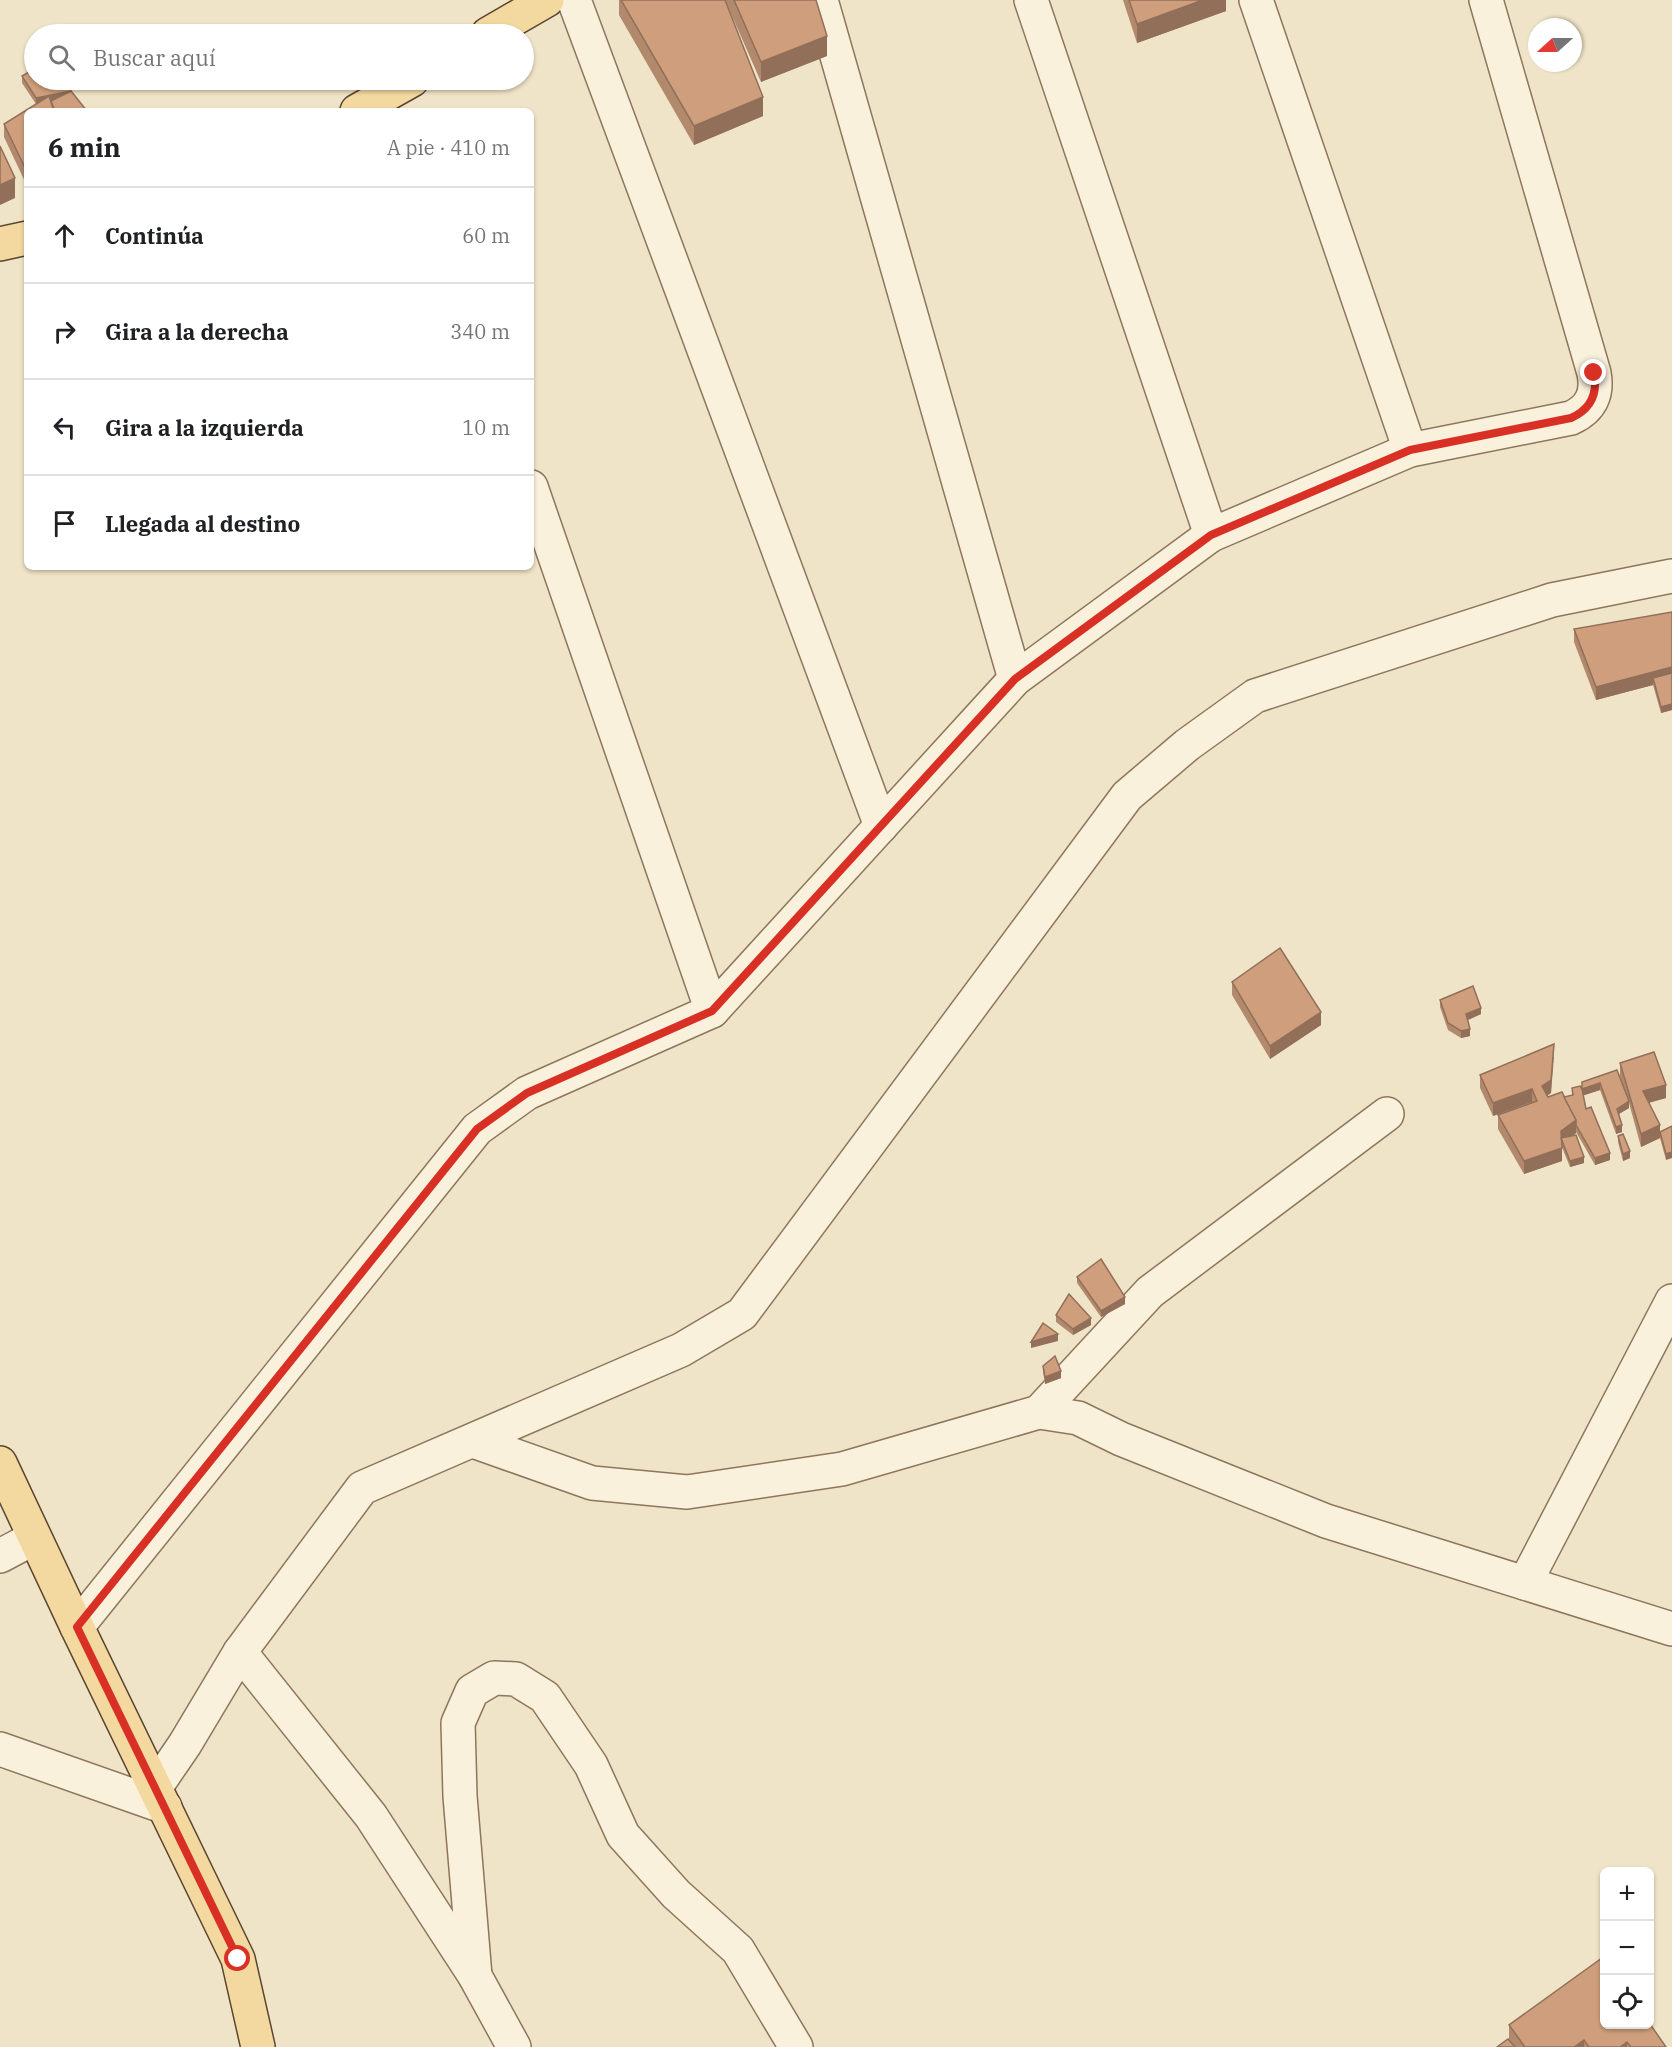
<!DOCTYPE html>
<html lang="es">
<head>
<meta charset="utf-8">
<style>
  :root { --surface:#fff; --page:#f6f6f6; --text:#202124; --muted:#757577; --line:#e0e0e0 }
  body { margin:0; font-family:"IBM Plex Serif",serif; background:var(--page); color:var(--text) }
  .controls { position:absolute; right:18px; bottom:18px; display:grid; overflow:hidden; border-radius:9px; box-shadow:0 2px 4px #0004 }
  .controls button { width:54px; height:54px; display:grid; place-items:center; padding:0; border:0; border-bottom:2px solid var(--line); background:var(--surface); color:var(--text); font:30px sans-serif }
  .compass { position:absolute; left:1528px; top:18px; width:54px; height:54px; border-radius:50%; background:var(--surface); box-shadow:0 2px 4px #0004; rotate:249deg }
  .stop { position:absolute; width:18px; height:18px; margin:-14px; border:4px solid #d93025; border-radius:50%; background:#fff }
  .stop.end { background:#d93025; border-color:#fff; box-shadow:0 2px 6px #0008 }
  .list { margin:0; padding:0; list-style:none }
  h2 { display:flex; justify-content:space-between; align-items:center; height:78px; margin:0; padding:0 24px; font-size:26px }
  h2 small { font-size:20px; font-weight:400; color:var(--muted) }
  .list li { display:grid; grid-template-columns:39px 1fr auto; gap:18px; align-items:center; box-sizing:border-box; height:96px; padding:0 24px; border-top:2px solid var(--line) }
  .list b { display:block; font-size:22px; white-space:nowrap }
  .list em { font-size:20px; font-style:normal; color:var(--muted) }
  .icon { flex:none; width:33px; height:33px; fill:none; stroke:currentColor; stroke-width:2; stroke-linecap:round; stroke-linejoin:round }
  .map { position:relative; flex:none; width:1672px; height:2047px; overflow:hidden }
  .search { position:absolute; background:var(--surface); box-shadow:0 2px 4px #0004; left:24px; top:24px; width:510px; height:66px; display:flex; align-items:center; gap:15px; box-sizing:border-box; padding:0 21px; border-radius:33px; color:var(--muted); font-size:22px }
  .panel { position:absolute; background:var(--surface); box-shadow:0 2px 4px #0004; left:24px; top:108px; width:510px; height:462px; border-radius:9px }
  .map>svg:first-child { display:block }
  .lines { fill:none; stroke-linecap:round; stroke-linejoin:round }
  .minor-casing { stroke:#8d765c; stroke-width:36 }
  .major-casing { stroke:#5b4430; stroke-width:36 }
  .minor { stroke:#faf1dc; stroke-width:33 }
  .major { stroke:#f3d9a0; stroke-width:33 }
  .wall { fill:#b2896c }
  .shaded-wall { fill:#916f58 }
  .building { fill:#cf9f7d; stroke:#916f58; stroke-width:1.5 }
  .route { stroke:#d93025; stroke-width:8 }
</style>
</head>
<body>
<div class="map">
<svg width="1672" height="2047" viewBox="0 0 1672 2047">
  <rect width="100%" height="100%" fill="#f0e4c8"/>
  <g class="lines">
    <g class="minor-casing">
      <g id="minor">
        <path d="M574,0L881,826"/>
        <path d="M821,0L1015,679"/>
        <path d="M1031,0L1211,535"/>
        <path d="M1256,0L1410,450"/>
        <path d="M531,487L712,1011"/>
        <path d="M1039,1412L1150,1292L1387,1114"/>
        <path d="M473,1441L592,1483L687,1492L842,1469L1039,1412L1078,1418L1121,1439L1326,1521L1672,1629"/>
        <path d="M0,1556L34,1538"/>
        <path d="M1525,1583L1672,1301"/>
        <path d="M77,1627L477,1129L527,1093L712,1011L1015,679L1211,535L1410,450L1571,418C1591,409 1598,394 1594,373L1486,0"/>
        <path d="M240,1652L371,1816L475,1976L514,2047"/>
        <path d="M0,1749L165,1807"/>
        <path d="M155,1788L185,1744L240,1652L362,1488L681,1350L742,1314L1127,796L1187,745L1255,696L1552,600L1672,576"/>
        <path d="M475,1976L460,1796L458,1723L472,1691L494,1678L516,1679L545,1697L591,1765L623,1835L676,1894L738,1950L796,2047"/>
      </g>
    </g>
    <g class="major-casing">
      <g id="major">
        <path d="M488,34L547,0"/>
        <path d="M357,111L412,80"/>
        <path d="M0,244L27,238"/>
        <path d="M0,1463L77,1627L238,1959L258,2047"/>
      </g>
    </g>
    <use href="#minor" class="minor"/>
    <use href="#major" class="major"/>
  </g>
  <g class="wall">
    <path d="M619,0H725L763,116L694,145L619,15Z"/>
    <path d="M725,0H816L827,56L761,82Z"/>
    <path d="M1123,0H1226V11L1137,43Z"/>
    <path d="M22,76L87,111H27V186L4,137V124L36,104L22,83Z"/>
    <path d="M1672,612V710L1661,713L1653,685L1596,700L1574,642V629Z"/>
    <path d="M1232,982L1321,1025L1270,1059L1232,995Z"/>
    <path d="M1440,1000L1481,1014L1467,1020L1470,1036L1461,1038L1448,1030L1440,1007Z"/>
    <path d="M1554,1057L1551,1093L1547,1096L1548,1097H1564L1572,1095V1088L1582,1089L1617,1070L1625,1092L1620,1076V1063L1666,1098L1649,1103L1660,1132L1672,1126L1666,1160L1660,1138L1641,1147L1629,1103V1108L1619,1114L1622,1132L1616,1134L1600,1090L1583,1095L1586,1109L1610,1160L1595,1165L1576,1132V1133L1574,1135L1584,1163L1570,1167L1561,1145L1562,1161L1524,1174L1498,1129V1115L1532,1103V1102L1493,1116L1480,1088V1075Z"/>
    <path d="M1618,1136L1630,1158L1623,1161L1618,1142Z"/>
    <path d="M1077,1277L1125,1304L1101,1317L1077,1283Z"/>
    <path d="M1056,1315L1091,1325L1073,1335L1056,1322Z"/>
    <path d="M1043,1366L1061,1378L1045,1384L1043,1372Z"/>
    <path d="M1509,2025L1666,2047H1497L1509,2040Z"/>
  </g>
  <g class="shaded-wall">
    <path d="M1203,0H1226V11L1137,43V24Z"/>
    <path d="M827,36V56L761,82V62Z"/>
    <path d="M71,91V97L36,104V98Z"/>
    <path d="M763,97V116L694,145V126Z"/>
    <path d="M15,178V198L0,205V185Z"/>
    <path d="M1672,667V680L1653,678V685L1596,700V687Z"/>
    <path d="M1672,704V710L1661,713V707Z"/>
    <path d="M1481,1008V1014L1466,1021V1014Z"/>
    <path d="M1321,1012V1025L1270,1059V1046Z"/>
    <path d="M1470,1029V1036L1461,1038V1031Z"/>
    <path d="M1554,1044L1551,1093L1542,1099V1086Z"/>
    <path d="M1600,1083V1090L1582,1096V1089Z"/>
    <path d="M1666,1085V1098L1643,1104V1091Z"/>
    <path d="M1532,1089V1102L1493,1116V1103Z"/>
    <path d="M1629,1101V1108L1617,1115V1109Z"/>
    <path d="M1576,1120V1133L1563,1143L1561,1138V1131Z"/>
    <path d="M1622,1125V1132L1616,1134V1127Z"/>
    <path d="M1660,1125V1138L1641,1147V1134Z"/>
    <path d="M1562,1148V1161L1524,1174V1161Z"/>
    <path d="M1630,1151V1158L1623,1161V1154Z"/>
    <path d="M1672,1152V1158L1666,1160V1154Z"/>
    <path d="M1610,1153V1160L1595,1165V1158Z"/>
    <path d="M1584,1157V1163L1570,1167V1161Z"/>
    <path d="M1125,1297V1304L1101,1317V1311Z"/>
    <path d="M1091,1318V1325L1073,1335V1329Z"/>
    <path d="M1058,1334V1341L1031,1348V1342Z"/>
    <path d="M1061,1371V1378L1045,1384V1377Z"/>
    <path d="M1584,2040V2047H1574Z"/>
    <path d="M1627,2042V2047H1620Z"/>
  </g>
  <g class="building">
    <path d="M621,0H725L763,97L694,126Z"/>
    <path d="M734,0H816L827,36L761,62Z"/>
    <path d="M1129,0H1203L1137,24Z"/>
    <path d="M34,69V80H60L71,91L36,98L22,76Z"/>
    <path d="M71,91L87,111H55L51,101Z"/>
    <path d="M49,96L54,111H27V172L4,124Z"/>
    <path d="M0,146L15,178L0,185Z"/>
    <path d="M1672,612V667L1596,687L1574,629Z"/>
    <path d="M1672,673V704L1661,707L1653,678Z"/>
    <path d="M1280,948L1321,1012L1270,1046L1232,982Z"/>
    <path d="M1473,986L1481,1008L1466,1014L1470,1029L1461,1031L1448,1023L1440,1000Z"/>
    <path d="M1554,1044L1551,1080L1542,1086L1548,1097L1562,1092L1576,1120L1561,1131L1562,1148L1524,1161L1498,1115L1537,1101L1532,1089L1493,1103L1480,1075Z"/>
    <path d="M1654,1052L1666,1085L1643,1091L1660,1125L1641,1134L1620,1063Z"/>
    <path d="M1617,1070L1629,1101L1617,1109L1622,1125L1616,1127L1600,1083L1582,1089L1586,1109L1591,1107L1610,1153L1595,1158L1576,1125V1120L1564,1097L1573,1095L1572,1088L1580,1086L1582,1089V1082Z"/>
    <path d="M1672,1126V1152L1666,1154L1660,1132Z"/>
    <path d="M1623,1134L1630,1151L1623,1154L1618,1136Z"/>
    <path d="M1576,1135L1584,1157L1570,1161L1561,1138Z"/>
    <path d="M1101,1259L1125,1297L1101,1311L1077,1277Z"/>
    <path d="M1069,1294L1091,1318L1073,1329L1056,1315Z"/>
    <path d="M1043,1323L1058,1334L1031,1342Z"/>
    <path d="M1055,1356L1061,1371L1045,1377L1043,1366Z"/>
    <path d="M1602,1958L1605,1961V2025H1650V2024L1666,2047H1631L1627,2042L1620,2047H1589L1584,2040L1574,2047H1525L1509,2025Z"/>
    <path d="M1508,2039L1515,2047H1497Z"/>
  </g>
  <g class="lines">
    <path class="route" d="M238,1959L77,1627L477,1129L527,1093L712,1011L1015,679L1211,535L1410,450L1571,418C1591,409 1598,394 1594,373"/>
  </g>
</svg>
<div class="controls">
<button>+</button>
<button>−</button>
<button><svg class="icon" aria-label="locate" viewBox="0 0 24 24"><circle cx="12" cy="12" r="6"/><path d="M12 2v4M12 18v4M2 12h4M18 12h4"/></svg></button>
</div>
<svg class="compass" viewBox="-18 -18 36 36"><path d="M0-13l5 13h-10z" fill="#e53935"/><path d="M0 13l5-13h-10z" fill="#757577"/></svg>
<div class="stop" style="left:238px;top:1959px"></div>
<div class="stop end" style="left:1594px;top:373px"></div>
<div class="search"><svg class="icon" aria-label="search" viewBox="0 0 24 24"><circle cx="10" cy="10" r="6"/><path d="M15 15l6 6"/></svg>Buscar aquí</div>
<section class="panel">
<h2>6 min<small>A pie · 410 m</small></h2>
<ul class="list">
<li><svg class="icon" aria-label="ahead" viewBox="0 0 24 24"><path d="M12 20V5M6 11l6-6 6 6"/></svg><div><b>Continúa</b></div><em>60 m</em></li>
<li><svg class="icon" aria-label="right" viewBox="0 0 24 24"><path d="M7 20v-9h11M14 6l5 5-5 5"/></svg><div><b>Gira a la derecha</b></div><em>340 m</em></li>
<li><svg class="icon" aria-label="left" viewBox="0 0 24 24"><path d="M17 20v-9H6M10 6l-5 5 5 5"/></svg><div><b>Gira a la izquierda</b></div><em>10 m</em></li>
<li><svg class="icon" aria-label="arrive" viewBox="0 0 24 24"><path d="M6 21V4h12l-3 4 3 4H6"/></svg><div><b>Llegada al destino</b></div></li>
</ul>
</section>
</div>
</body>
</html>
